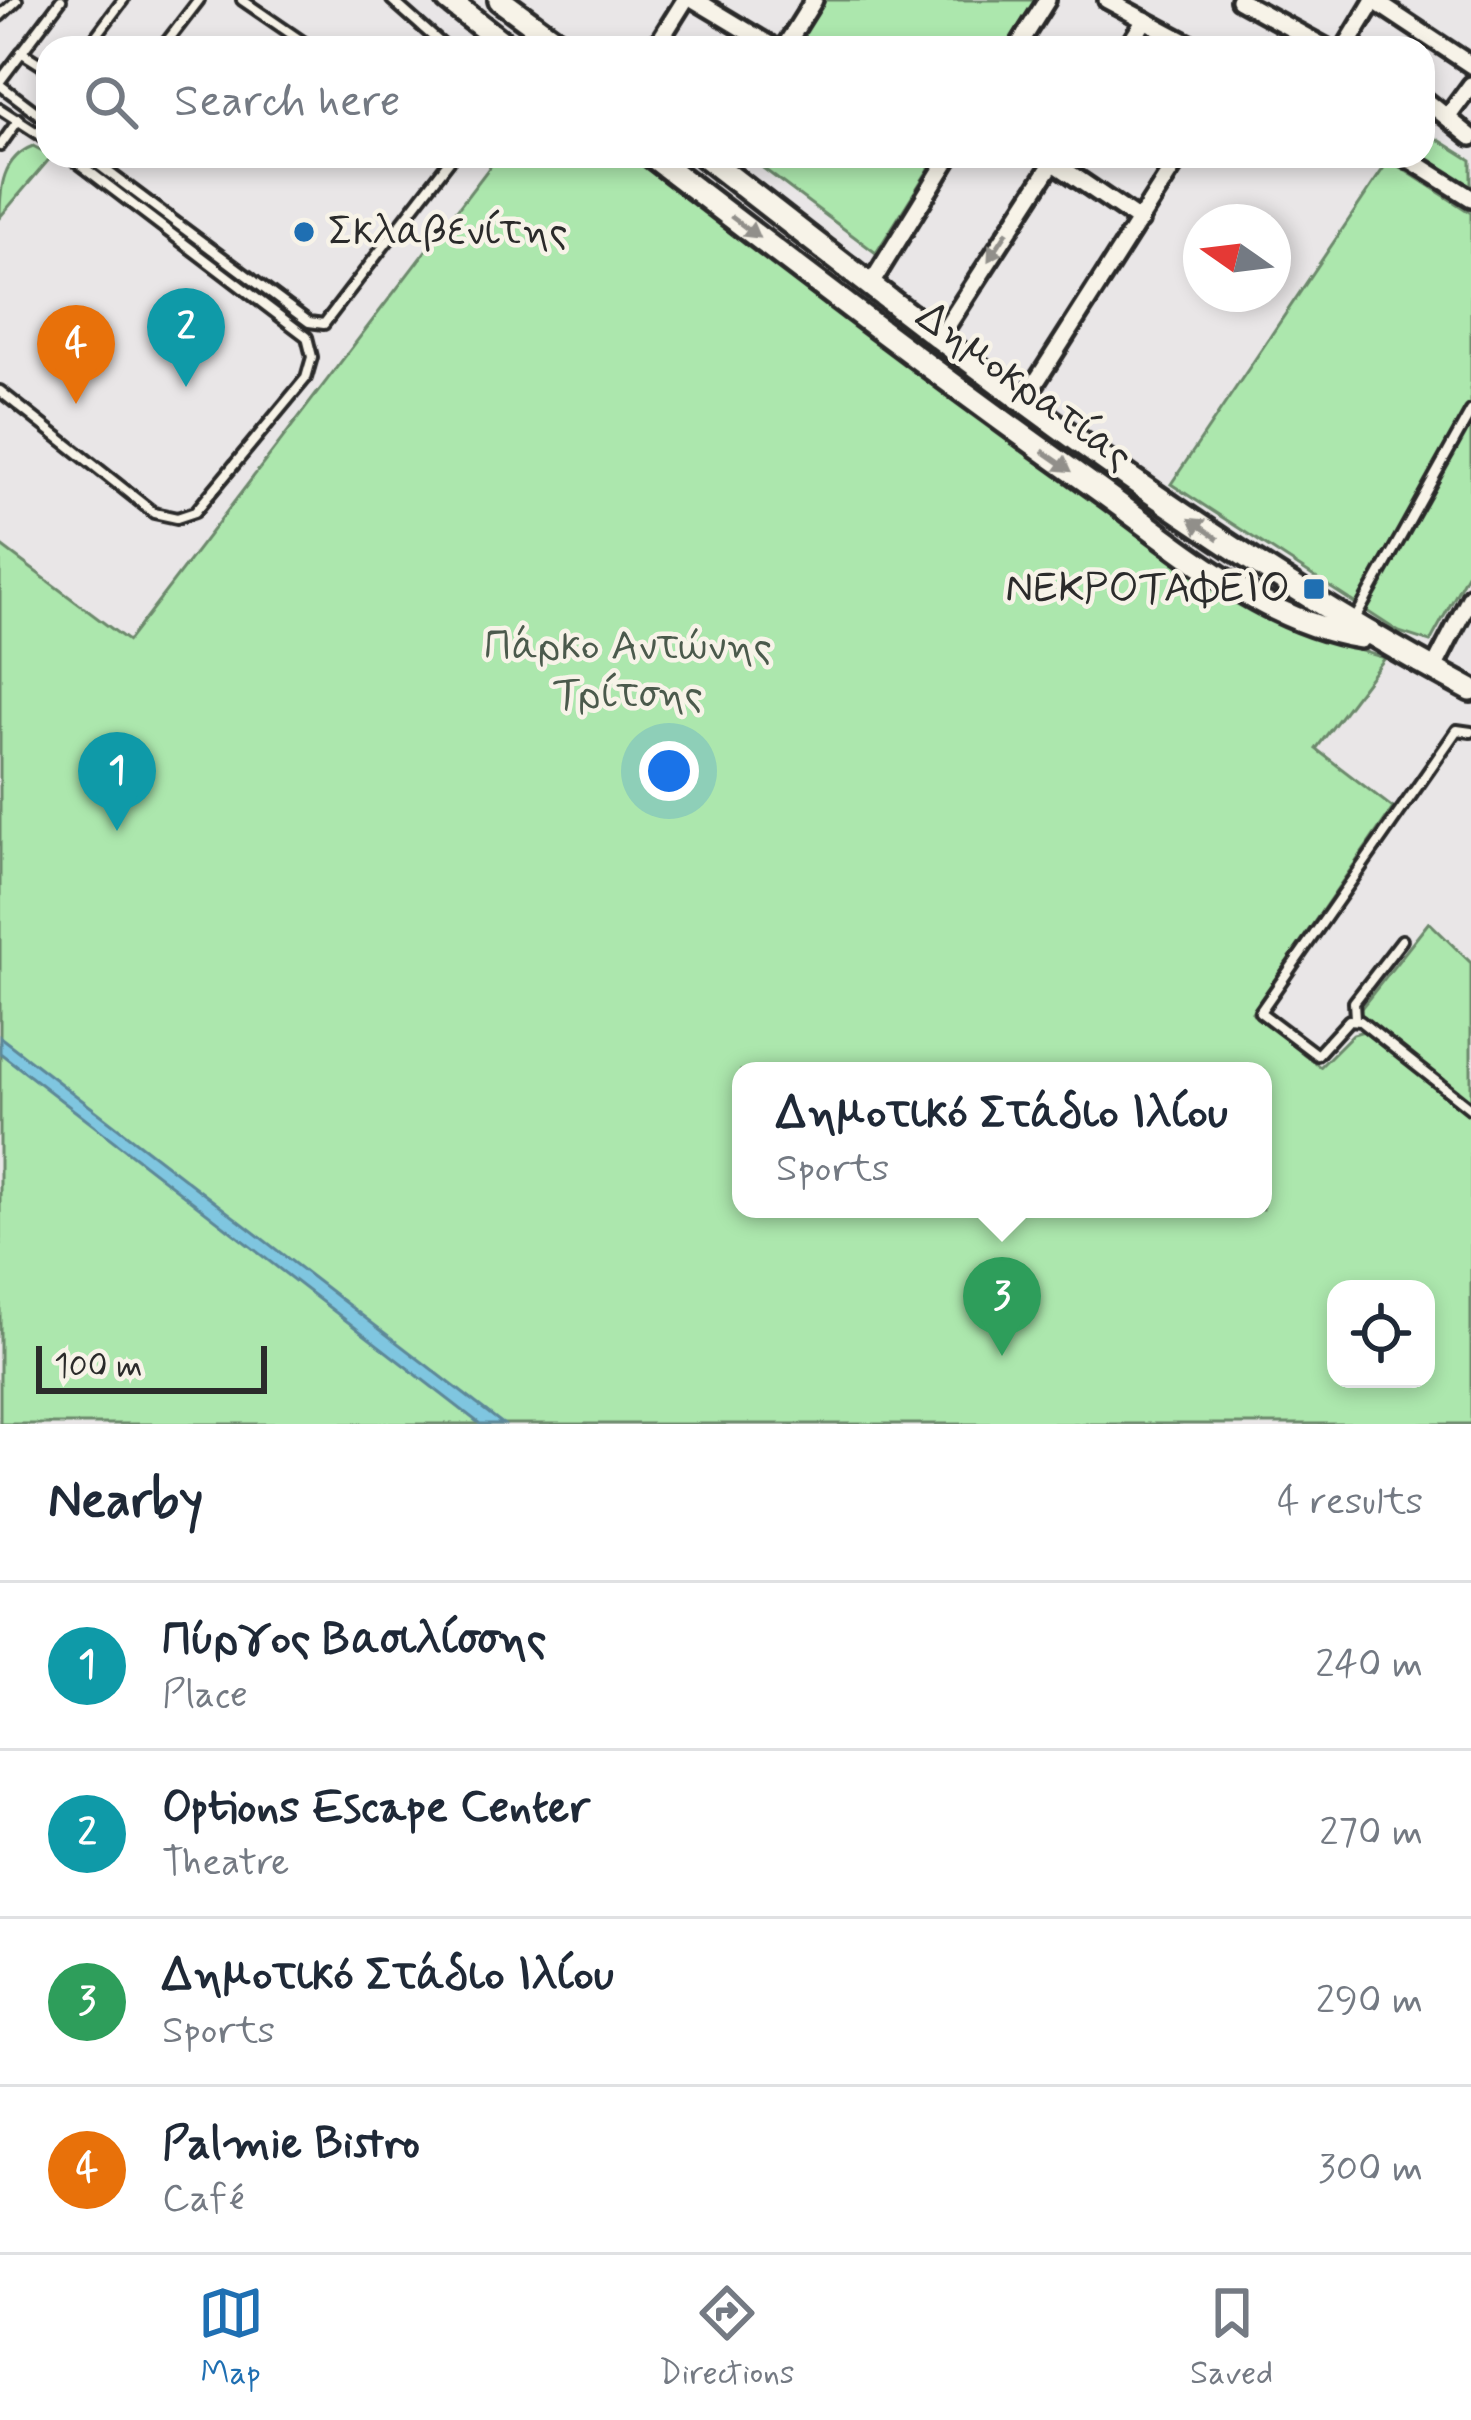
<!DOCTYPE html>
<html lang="en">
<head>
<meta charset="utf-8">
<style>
  :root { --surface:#fff; --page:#f2f2f3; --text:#1f2937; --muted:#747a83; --line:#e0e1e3; --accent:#1f6fb2 }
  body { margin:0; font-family:Mynerve,sans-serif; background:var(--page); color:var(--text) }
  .controls { position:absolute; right:36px; bottom:36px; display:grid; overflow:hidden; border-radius:24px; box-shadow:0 6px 18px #0003 }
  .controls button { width:108px; height:108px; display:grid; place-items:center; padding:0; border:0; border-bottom:3px solid var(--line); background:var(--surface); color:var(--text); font:60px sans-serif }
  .compass { position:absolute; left:1183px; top:204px; width:108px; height:108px; border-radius:50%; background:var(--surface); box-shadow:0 6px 18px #0003; rotate:284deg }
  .scale { position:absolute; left:36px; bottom:30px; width:231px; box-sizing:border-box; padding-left:12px; border:6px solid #2b2b2b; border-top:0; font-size:33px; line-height:42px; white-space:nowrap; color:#2b2b2b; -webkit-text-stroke:9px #f7f3e8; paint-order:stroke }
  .you { position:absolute; left:669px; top:771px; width:42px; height:42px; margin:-30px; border:9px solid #fff; border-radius:50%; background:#1a73e8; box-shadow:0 0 0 18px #1a73e833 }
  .badge { display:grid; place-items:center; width:78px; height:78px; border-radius:50%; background:var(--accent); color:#fff; font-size:39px; font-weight:700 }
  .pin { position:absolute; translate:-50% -99px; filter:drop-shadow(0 3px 6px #0008) }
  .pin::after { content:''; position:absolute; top:63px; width:42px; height:36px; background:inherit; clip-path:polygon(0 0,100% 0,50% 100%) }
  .popup { position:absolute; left:732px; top:1062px; width:540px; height:156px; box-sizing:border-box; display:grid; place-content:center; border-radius:24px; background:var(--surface); filter:drop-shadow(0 3px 9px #0005); font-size:39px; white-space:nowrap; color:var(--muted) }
  .popup b { font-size:45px; color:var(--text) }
  .popup::after { content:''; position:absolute; left:50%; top:100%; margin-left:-24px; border:24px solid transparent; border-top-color:var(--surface) }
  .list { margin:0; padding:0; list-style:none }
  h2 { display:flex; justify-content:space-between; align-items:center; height:156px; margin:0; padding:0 48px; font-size:51px }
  h2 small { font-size:39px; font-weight:400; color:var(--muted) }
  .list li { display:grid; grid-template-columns:78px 1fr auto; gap:36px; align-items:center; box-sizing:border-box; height:168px; padding:0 48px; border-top:3px solid var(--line) }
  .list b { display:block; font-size:45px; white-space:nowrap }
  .list p { margin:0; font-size:39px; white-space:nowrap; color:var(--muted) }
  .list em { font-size:39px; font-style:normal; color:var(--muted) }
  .icon { flex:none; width:66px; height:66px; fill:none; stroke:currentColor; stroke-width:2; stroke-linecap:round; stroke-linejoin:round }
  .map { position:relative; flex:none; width:1471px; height:1424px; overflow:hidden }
  .search { position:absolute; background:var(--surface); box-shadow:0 6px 18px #0003; left:36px; right:36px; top:36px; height:132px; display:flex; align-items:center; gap:30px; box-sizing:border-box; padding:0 42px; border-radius:36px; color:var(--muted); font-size:45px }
  .sheet { height:828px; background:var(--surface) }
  nav { display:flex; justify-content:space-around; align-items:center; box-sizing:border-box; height:168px; border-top:3px solid var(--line); background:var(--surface); font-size:33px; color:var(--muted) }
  nav a { display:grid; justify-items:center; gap:6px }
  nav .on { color:var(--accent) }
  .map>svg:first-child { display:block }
  .green { fill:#ace7ad; stroke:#6c896c; stroke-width:3; fill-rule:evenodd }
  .water { fill:#7fc6e0; stroke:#5d8898; stroke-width:3 }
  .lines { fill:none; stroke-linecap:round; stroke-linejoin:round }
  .lane-casing { stroke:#2b2b2b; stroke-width:16 }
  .street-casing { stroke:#2b2b2b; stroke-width:24 }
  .secondary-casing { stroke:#2b2b2b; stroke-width:30 }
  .lane { stroke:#f7f3e8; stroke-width:8 }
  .street { stroke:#f7f3e8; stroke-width:15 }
  .secondary { stroke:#f7f3e8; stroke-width:21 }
  .oneway { fill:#918f8a }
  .poi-dot { fill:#1f6fb2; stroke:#f7f3e8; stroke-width:4.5 }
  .labels { text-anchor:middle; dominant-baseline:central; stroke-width:9; stroke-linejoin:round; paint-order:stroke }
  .poi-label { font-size:42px; fill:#2b2b2b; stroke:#f7f3e8; text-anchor:start }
  .street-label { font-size:42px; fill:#2b2b2b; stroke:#f7f3e8 }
  .park-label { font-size:42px; fill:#4b5a4c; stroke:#f7f3e8 }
</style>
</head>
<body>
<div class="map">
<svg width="1471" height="1424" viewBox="0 0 1471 1424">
  <rect width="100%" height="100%" fill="#e9e6e7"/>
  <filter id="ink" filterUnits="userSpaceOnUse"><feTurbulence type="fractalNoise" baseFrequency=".00833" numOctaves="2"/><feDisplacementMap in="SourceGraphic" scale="24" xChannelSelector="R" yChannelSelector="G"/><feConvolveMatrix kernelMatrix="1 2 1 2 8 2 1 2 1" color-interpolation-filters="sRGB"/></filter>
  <g filter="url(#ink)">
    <g class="green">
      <path d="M824,0H1035L1005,48H794Z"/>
      <path d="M1423,130L1471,160V190L1423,156Z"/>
      <path d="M33,146L52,156L0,217C0,188 2,158 33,146Z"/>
      <path d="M498,156H636L1060,476L1205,577L1292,630L1385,658L1316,749L1393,808L1252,1012L1320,1067L1353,1034L1364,1031L1471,1116V1424H0V545L128,641ZM741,1071H1263V1209H741ZM1336,1289H1426V1379H1336Z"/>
      <path d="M747,156H937L876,253Z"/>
      <path d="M1389,160L1471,213V567L1430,642L1399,632L1171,484Z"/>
      <path d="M1429,922L1471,963V1105L1358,1012Z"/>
    </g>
    <path class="water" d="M0,1037L503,1424H480L0,1053Z"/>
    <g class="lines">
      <g class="lane-casing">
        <g id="lane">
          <path d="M242,0L312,48"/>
          <path d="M392,0L446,48"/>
          <path d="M0,16L17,0"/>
          <path d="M93,40L104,48"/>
          <path d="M87,48L123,0"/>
          <path d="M162,48L199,0"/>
          <path d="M21,52L48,69"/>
          <path d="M0,81L61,0"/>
          <path d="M0,85L48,121"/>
          <path d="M0,109L48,140"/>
          <path d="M0,146L19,119"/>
          <path d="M87,156L309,322L324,324L453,156"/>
          <path d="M0,391L154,513L177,518L195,512L306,378L312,357L307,337L69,156"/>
          <path d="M1355,619L1471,411"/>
          <path d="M1471,732L1457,730L1260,1012L1317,1055L1349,1020L1360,1021L1471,1109"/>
          <path d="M1355,1018L1354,1002L1402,940"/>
        </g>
      </g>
      <g class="street-casing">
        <g id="street">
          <path d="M695,0L775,48"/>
          <path d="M1107,0L1197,48"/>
          <path d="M1239,0L1327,48"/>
          <path d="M1373,0L1471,65"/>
          <path d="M655,48L685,0"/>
          <path d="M784,48L814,0"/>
          <path d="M1017,48L1047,0"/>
          <path d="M1127,48L1145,20"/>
          <path d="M1345,48L1374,0"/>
          <path d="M1423,98L1471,137"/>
          <path d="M1449,115L1471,85"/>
          <path d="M1404,156L1471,198"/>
          <path d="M1047,158L1140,221"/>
          <path d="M871,284L950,156"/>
          <path d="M940,337L1057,156"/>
          <path d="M1024,401L1180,156"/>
          <path d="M1433,670L1471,596"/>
        </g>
      </g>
      <g class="secondary-casing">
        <g id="secondary">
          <path d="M448,0L509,48"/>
          <path d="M500,0L565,48"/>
          <path d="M652,156C797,267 942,379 1092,485C1173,542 1259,621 1360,637"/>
          <path d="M704,156C950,347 1195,543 1471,690"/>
        </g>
      </g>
      <use href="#lane" class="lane"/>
      <use href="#street" class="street"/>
      <use href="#secondary" class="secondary"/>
    </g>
    <defs><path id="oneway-solid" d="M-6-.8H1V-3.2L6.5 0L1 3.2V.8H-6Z" transform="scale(3)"/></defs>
    <g class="oneway">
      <use href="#oneway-solid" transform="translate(745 227) rotate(37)"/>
      <use href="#oneway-solid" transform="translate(998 246) rotate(123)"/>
      <use href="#oneway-solid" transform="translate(1057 461) rotate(35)"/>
      <use href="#oneway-solid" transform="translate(1204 529) rotate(-145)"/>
    </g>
  </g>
  <g class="poi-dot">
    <circle cx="304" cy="232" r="12"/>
    <rect x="1302" y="577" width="24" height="24" rx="6"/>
  </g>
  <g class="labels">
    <g class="poi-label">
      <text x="328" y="232">Σκλαβενίτης</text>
      <text x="1290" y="589" text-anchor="end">ΝΕΚΡΟΤΑΦΕΙΟ</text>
    </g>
    <g class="street-label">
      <text transform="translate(1024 387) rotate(36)">Δημοκρατίας</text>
    </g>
    <g class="park-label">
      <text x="628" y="647">Πάρκο Αντώνης<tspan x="628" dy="48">Τρίτσης</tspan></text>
    </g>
  </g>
</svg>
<div class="controls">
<button><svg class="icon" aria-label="locate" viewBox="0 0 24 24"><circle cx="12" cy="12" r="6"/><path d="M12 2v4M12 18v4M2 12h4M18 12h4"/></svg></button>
</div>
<svg class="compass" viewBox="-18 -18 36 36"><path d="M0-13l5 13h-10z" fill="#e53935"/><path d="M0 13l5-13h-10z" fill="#747a83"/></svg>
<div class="scale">100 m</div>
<div class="you"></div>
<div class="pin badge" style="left:117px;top:831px;background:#0f9aa8">1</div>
<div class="pin badge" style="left:186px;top:387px;background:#0f9aa8">2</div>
<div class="pin badge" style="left:1002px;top:1356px;background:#2e9e5b">3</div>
<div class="popup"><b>Δημοτικό Στάδιο Ιλίου</b>Sports</div>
<div class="pin badge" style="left:76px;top:404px;background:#e8710a">4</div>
<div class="search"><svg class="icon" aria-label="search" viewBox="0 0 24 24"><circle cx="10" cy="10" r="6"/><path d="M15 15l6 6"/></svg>Search here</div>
</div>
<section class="sheet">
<h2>Nearby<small>4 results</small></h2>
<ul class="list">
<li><span class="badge" style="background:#0f9aa8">1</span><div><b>Πύργος Βασιλίσσης</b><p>Place</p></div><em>240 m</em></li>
<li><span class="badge" style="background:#0f9aa8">2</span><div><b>Options Escape Center</b><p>Theatre</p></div><em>270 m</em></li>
<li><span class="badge" style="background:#2e9e5b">3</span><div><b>Δημοτικό Στάδιο Ιλίου</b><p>Sports</p></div><em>290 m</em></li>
<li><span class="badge" style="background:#e8710a">4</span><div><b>Palmie Bistro</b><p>Café</p></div><em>300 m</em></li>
</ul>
</section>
<nav>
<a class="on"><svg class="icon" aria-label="map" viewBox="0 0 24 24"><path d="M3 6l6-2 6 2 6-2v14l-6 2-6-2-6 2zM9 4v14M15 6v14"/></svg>Map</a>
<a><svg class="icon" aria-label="directions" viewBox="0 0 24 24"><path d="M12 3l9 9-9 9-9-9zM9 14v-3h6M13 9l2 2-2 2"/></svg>Directions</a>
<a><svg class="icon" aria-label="saved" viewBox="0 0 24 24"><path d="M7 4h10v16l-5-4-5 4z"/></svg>Saved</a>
</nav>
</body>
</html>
